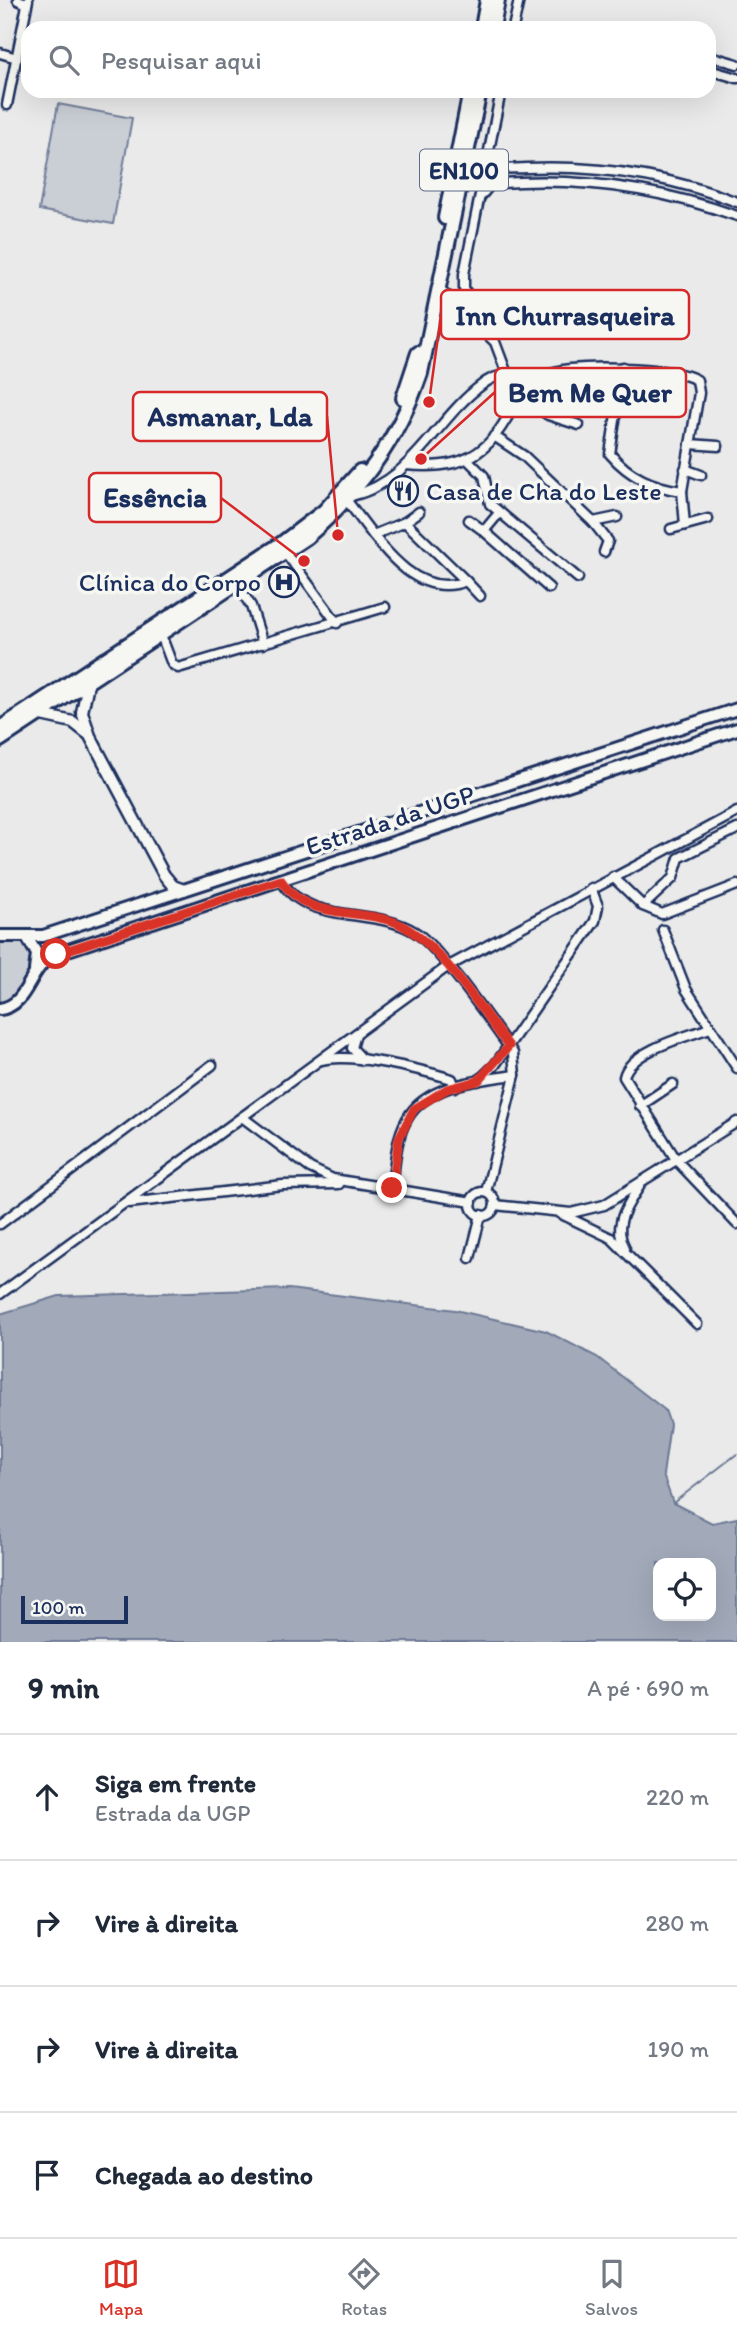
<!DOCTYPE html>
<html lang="pt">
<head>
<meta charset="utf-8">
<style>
  :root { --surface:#fff; --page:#f2f2f3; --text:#1f2937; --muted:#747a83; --line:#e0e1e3; --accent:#d93025 }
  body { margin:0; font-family:Itim,sans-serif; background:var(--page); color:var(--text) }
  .controls { position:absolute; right:21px; bottom:21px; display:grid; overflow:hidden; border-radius:14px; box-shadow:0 7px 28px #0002 }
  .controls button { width:63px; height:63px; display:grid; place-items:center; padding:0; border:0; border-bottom:2px solid var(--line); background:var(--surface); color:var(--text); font:35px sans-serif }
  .scale { position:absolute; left:21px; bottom:18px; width:107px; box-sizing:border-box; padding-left:7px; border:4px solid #1b2f5e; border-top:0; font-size:19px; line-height:24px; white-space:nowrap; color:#1b2f5e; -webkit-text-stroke:5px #f6f6f2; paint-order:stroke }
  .stop { position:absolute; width:21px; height:21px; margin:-16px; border:5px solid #d93025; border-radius:50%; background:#fff }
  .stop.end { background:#d93025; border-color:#fff; box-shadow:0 2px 7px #0008 }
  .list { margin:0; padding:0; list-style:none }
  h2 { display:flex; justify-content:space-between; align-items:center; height:91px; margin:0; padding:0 28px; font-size:30px }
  h2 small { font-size:23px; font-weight:400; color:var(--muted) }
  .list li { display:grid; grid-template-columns:46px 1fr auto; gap:21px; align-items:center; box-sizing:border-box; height:126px; padding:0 28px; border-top:2px solid var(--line) }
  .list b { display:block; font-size:26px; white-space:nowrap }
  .list p { margin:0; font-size:23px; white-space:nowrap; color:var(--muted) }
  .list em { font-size:23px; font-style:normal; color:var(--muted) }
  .icon { flex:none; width:38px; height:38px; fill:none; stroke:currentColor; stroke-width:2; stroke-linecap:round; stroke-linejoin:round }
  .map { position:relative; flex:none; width:737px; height:1642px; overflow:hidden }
  .search { position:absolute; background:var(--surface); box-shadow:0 7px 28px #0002; left:21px; right:21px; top:21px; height:77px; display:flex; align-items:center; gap:18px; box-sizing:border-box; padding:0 24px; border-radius:21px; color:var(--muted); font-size:26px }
  .sheet { height:595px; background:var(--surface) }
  nav { display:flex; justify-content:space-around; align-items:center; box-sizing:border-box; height:98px; border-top:2px solid var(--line); background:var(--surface); font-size:19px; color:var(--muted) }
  nav a { display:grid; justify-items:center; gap:4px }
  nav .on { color:var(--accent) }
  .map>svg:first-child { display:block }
  .green { fill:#caced5; stroke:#727e9a; stroke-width:2 }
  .water { fill:#a2aaba; stroke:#6c7995; stroke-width:2; fill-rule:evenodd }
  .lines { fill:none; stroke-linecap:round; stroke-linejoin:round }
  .stream { stroke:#6c7995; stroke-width:2 }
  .minor-casing { stroke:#1b2f5e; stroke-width:13 }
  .tertiary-casing { stroke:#1b2f5e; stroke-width:15 }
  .secondary-casing { stroke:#1b2f5e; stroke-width:16 }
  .primary-casing { stroke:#1b2f5e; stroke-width:18 }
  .minor { stroke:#f6f6f2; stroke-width:8 }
  .tertiary { stroke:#f6f6f2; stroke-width:10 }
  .secondary { stroke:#f6f6f2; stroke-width:10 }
  .primary { stroke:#f6f6f2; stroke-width:12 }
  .route { stroke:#d93025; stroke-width:9 }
  .labels { text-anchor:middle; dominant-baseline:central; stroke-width:7; stroke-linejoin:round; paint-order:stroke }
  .shield { fill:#f6f6f2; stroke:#5d6b8a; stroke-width:2 }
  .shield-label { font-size:24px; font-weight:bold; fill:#1b2f5e }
  .poi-label { font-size:26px; fill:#1b2f5e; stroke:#f6f6f2; text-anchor:start }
  .street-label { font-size:26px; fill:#1b2f5e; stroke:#f6f6f2 }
  .leader { fill:none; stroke:#d62828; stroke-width:2.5 }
  .callout-dot { fill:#d62828; stroke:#f6f6f2; stroke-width:2.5 }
  .callout { fill:#f6f6f2; stroke:#d62828; stroke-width:2.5 }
  .callout-label { font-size:28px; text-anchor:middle; font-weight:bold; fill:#1b2f5e }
</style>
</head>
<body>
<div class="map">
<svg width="737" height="1642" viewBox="0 0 737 1642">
  <rect width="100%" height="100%" fill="#e9eae9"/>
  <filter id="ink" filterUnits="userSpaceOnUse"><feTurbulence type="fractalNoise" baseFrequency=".0143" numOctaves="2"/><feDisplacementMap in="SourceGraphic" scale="14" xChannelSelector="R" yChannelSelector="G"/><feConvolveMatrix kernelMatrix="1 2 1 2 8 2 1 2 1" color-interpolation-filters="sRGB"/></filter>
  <g filter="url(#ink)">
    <g class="green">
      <path d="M58,104L132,118L113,224L39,210Z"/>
      <path d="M17,938C40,954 28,974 19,995L0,1003V940Z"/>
    </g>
    <path class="water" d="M289,1289L455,1310L546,1331L597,1357L665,1410L670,1424L663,1475L673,1503L712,1523L737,1518V1642H0V1314L59,1296ZM658,1563H711V1616H658Z"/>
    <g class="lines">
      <path class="stream" d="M673,1503L737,1454"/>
      <g class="minor-casing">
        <g id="minor">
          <path d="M18,0L27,4"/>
          <path d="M513,28L519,0"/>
          <path d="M0,53L17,58"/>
          <path d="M709,56L737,64"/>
          <path d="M709,70L737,78"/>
          <path d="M7,105L28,0"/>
          <path d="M485,174C497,167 512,169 526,168C598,165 670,176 737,202"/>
          <path d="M480,197L490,185L501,183C582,177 661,189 737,216"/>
          <path d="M440,289L495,342L507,374"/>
          <path d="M465,314L472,304L464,288V274L501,91"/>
          <path d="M469,317L479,312L488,318"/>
          <path d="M480,327L488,318L525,309L537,316"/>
          <path d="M623,367L610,454C630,477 652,487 682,491"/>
          <path d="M520,394L548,415L579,425"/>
          <path d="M494,436L524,456L593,522L617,517"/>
          <path d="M690,444L718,446"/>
          <path d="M469,461L484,476L490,504L578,578"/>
          <path d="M406,465C482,472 497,441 528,377"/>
          <path d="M685,469L701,475"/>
          <path d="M351,496C413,482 435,419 483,384C500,371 510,378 528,377C542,377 556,370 570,369C597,366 675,367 697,380L699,393L682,491L685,525"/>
          <path d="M347,501C376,537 413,602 466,581L405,522"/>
          <path d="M499,513L484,531L549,588"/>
          <path d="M469,520L484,531"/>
          <path d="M593,522L608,541L604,552"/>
          <path d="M671,529L708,519"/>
          <path d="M373,535L405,522L419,512"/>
          <path d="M285,552L337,623"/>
          <path d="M466,581L480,596"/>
          <path d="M237,584L251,606L263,644"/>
          <path d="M161,635L172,664L178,668L385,607"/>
          <path d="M613,877L643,906L662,914L737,885"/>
          <path d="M281,880C307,926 373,906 415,932C438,946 495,1027 513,1053L515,1075L486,1192"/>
          <path d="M643,906L673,878L679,858L737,829"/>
          <path d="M663,930L686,989L737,1068"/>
          <path d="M710,1028C688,1036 629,1051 624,1077L677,1161L737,1224"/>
          <path d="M356,1034L352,1048L363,1060"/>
          <path d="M322,1060C352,1052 422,1070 452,1079L455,1087"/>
          <path d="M478,1081L495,1065L595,921L598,906L591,888"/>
          <path d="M640,1106L673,1084"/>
          <path d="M242,1117L310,1168L333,1179L472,1202"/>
          <path d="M392,1188C395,1166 395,1140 407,1119C426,1084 480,1080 515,1075"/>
          <circle cx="483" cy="1204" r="12"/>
          <path d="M129,1203L283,1185L339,1184"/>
          <path d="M495,1205L571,1213L604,1205L737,1122"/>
          <path d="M561,1214L611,1238L697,1324"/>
          <path d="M0,1224L212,1065"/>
          <path d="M625,1248C612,1225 627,1206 639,1187"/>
          <path d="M470,1258L481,1215"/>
          <path d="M0,1294L447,967L737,812"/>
        </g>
      </g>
      <g class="tertiary-casing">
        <g id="tertiary">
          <path d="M88,684L82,712L90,736L164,875L173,886L184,890"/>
          <path d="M41,715L73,722L87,733"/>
        </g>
      </g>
      <g class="secondary-casing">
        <g id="secondary">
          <path d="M0,936H43L737,709"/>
          <path d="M27,937L37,954L35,970"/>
          <path d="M0,1009C30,1005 28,965 56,954L737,729"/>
        </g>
      </g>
      <g class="primary-casing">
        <g id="primary">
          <path d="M482,28L487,0"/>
          <path d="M493,28L498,0"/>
          <path d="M445,218L470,91"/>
          <path d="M403,398L418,353"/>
          <path d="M0,728L282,543L324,511L360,471"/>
          <path d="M0,740L307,537C360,491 398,440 421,373L480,91"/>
        </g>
      </g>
      <use href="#minor" class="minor"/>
      <use href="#tertiary" class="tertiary"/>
      <use href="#secondary" class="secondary"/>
      <use href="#primary" class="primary"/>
    </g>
  </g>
  <g class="lines" filter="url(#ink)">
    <path class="route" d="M56,954L281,880C305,920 352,908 392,921C436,936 480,1009 509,1046L478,1081L447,1089L414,1109L399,1138L392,1188"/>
  </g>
  <defs>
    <g id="restaurant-ring" transform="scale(1.575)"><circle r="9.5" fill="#f6f6f2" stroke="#1b2f5e" stroke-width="1.5"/><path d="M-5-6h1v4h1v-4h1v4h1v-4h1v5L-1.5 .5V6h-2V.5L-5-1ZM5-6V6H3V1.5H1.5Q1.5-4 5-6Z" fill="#1b2f5e"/></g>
    <g id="hospital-ring" transform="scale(1.575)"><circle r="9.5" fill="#f6f6f2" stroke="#1b2f5e" stroke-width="1.5"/><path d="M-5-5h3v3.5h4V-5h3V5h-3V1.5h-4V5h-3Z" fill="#1b2f5e"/></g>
  </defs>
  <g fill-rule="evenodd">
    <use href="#restaurant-ring" x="403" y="491"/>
    <use href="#hospital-ring" x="284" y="582"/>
  </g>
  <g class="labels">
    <rect class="shield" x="420" y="149.5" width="88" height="41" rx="5"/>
    <g class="shield-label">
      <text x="464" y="170">EN100</text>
    </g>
    <g class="poi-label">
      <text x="426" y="491">Casa de Cha do Leste</text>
      <text x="261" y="582" text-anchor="end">Clínica do Corpo</text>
    </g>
    <g class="street-label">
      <text transform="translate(390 820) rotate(-18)">Estrada da UGP</text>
    </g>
  </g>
  <path class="leader" d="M429 402L441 315M421 459L495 392M338 535L327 416M304 561L221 498"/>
  <g class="callout-dot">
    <circle cx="429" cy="402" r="7"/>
    <circle cx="421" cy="459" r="7"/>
    <circle cx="338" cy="535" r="7"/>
    <circle cx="304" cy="561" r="7"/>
  </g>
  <g class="callout">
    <rect x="441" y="290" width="248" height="49" rx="7"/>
    <rect x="495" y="368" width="191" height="49" rx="7"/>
    <rect x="133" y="392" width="194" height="49" rx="7"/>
    <rect x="89" y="473" width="132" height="49" rx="7"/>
  </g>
  <g class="callout-label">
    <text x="565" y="325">Inn Churrasqueira</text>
    <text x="590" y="402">Bem Me Quer</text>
    <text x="230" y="426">Asmanar, Lda</text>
    <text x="155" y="507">Essência</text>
  </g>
</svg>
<div class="controls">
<button><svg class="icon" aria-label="locate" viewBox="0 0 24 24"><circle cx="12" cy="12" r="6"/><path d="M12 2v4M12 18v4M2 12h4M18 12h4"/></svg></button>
</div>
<div class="scale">100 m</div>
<div class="stop" style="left:56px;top:954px"></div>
<div class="stop end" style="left:392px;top:1188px"></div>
<div class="search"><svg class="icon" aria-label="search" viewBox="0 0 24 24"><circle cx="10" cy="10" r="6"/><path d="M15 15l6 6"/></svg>Pesquisar aqui</div>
</div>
<section class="sheet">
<h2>9 min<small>A pé · 690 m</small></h2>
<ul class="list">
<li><svg class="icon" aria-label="ahead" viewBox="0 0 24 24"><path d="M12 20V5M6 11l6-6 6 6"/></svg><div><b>Siga em frente</b><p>Estrada da UGP</p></div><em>220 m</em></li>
<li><svg class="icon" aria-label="right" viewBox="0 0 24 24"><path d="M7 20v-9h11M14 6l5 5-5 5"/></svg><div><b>Vire à direita</b></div><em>280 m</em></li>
<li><svg class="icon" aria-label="right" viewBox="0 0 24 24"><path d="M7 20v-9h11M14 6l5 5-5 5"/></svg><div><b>Vire à direita</b></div><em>190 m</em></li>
<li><svg class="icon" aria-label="arrive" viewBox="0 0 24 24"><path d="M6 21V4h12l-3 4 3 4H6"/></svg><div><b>Chegada ao destino</b></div></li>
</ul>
</section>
<nav>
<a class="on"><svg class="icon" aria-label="map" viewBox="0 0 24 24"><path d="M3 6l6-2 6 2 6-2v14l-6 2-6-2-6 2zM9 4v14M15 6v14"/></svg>Mapa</a>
<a><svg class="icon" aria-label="directions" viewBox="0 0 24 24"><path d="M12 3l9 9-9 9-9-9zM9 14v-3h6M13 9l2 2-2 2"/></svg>Rotas</a>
<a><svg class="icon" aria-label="saved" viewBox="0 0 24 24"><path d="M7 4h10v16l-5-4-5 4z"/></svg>Salvos</a>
</nav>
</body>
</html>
